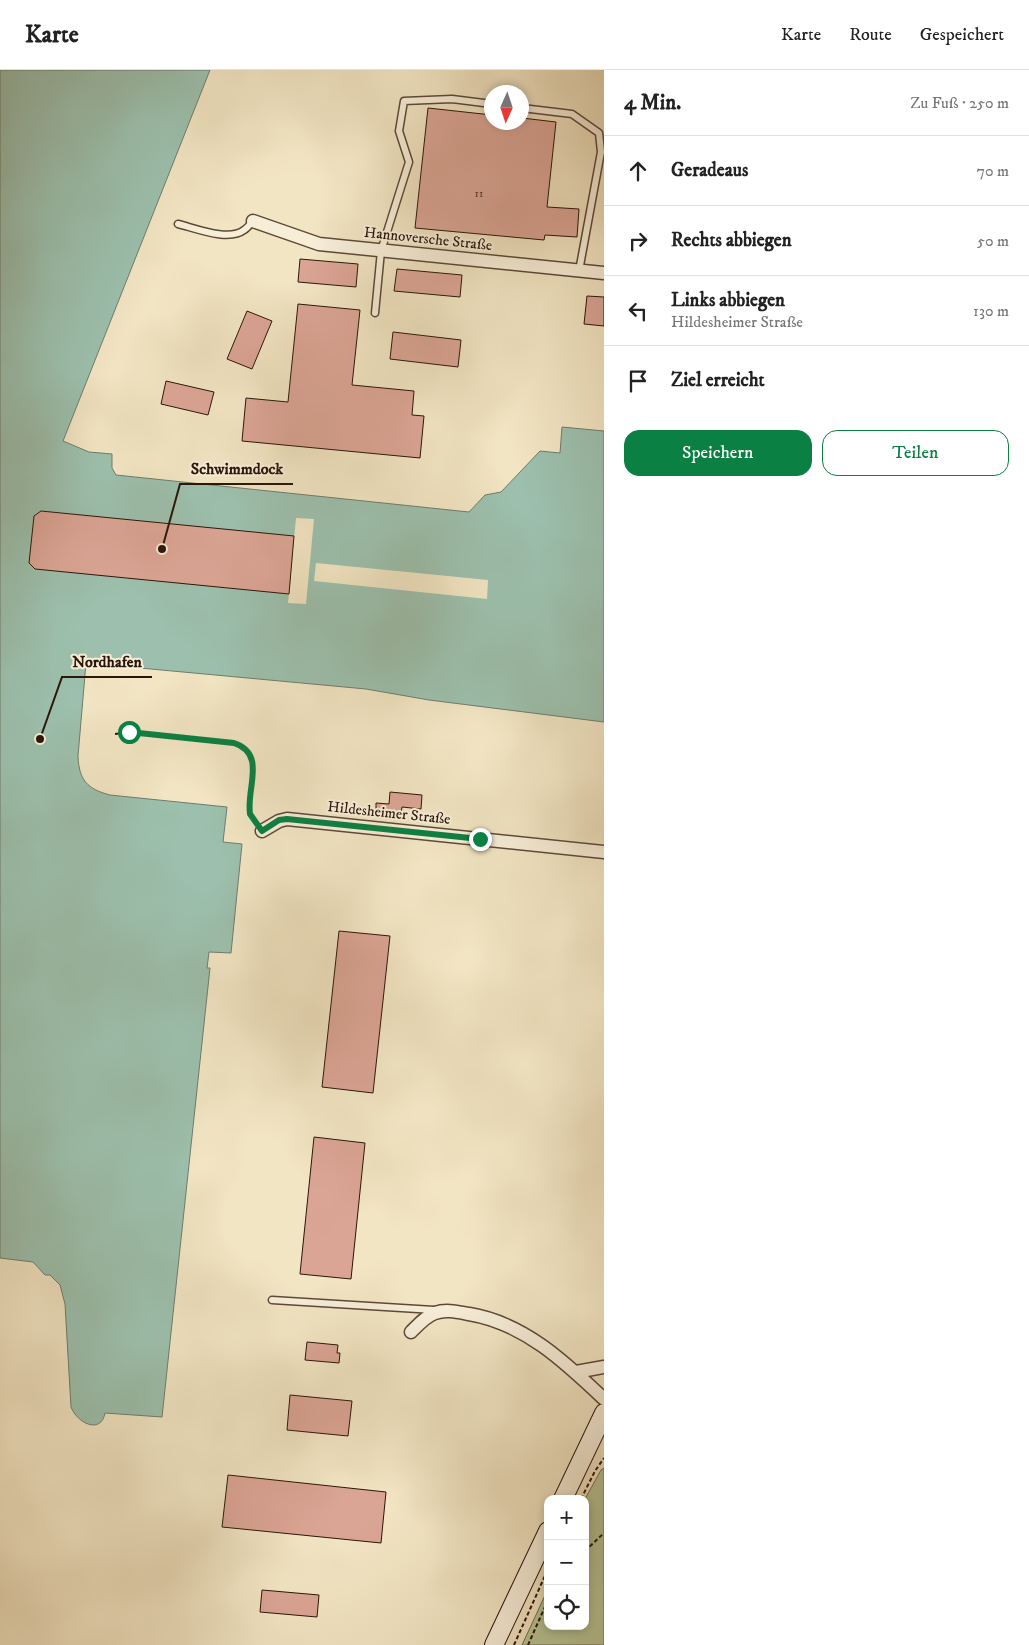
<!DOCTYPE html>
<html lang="de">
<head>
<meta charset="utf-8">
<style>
  :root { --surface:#fff; --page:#f6f6f6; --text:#222; --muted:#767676; --line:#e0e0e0; --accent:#0b8043 }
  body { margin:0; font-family:"IM FELL DW Pica",serif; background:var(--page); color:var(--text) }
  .controls { position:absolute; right:15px; bottom:15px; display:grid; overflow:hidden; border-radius:10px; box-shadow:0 2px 8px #0003 }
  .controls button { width:45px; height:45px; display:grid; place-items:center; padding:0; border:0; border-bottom:1px solid var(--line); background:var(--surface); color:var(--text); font:25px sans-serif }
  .compass { position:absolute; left:484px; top:15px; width:45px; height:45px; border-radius:50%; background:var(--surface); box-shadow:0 2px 8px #0003; rotate:183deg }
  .stop { position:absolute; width:15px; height:15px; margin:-11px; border:4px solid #0b8043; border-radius:50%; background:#fff }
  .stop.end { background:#0b8043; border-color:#fff; box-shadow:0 1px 5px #0008 }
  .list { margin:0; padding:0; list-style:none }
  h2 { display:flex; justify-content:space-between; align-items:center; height:65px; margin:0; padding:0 20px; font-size:21px }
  h2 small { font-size:16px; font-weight:400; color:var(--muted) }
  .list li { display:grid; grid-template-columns:32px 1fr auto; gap:15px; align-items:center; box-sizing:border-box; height:70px; padding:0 20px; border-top:1px solid var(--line) }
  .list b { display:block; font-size:19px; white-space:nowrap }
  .list p { margin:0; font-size:16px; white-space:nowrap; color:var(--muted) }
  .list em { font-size:16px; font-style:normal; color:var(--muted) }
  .actions { display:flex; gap:10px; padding:15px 20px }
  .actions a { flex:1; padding:11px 0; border:1px solid var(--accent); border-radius:15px; text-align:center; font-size:18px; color:var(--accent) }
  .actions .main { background:var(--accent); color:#fff }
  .icon { flex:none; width:28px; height:28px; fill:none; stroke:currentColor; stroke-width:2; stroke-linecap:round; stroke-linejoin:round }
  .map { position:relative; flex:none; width:604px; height:1575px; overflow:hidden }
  header { display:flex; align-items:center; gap:30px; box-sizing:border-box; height:70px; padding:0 25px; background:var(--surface); border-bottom:1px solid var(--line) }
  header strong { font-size:24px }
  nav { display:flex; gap:28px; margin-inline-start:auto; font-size:18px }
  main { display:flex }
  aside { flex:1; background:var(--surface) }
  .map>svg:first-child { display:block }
  .green { fill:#b7c596; stroke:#716d50 }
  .water { fill:#9cc0ad; stroke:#6f7c6c }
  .pier { fill:#f2e5c3 }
  .building { fill:#dba595; stroke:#2b150a }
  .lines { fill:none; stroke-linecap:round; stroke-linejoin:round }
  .lane-casing { stroke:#5d4938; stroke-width:9 }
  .street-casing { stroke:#5d4938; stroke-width:15 }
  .secondary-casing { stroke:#2b150a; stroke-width:20 }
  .path { stroke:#2b150a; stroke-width:2; stroke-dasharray:4 2.5; stroke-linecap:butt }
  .lane { stroke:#f7eed8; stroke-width:6 }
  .street { stroke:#f7eed8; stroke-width:12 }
  .secondary { stroke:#f7eed8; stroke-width:18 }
  .route { stroke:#0b8043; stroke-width:6 }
  .labels { text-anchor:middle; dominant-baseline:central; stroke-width:4; stroke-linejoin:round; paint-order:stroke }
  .number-label { font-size:12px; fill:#57392d }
  .street-label { font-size:15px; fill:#2b150a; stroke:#f7eed8 }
  .leader { fill:none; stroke:#2b150a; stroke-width:2 }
  .callout-dot { fill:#2b150a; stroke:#f7eed8; stroke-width:2 }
  .callout-label { font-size:16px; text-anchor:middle; font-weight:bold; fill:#2b150a; stroke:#f7eed8; stroke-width:4; stroke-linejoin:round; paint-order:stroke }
</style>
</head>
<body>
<header>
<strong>Karte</strong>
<nav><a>Karte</a><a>Route</a><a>Gespeichert</a></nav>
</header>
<main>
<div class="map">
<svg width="604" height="1575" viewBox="0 0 604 1575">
  <rect width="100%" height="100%" fill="#f2e5c3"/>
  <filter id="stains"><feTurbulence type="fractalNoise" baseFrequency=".004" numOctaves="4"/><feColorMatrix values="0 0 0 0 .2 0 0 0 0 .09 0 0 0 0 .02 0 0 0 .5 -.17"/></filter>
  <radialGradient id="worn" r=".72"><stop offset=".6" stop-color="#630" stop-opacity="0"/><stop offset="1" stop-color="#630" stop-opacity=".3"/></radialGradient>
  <path class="green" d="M604,1398V1575H522L548,1519V1556H585V1429L601,1400Z"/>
  <path class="water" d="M0,0H210L63,371L89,382L112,384V398L116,405L469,442L485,425L501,422L540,381L560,383L562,357L604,361V652L429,630L366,619L86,593L78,686C79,710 87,719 110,725L227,737L223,772L242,774L231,883L209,882L207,898H210L162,1347L105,1343C101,1365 77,1353 71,1337L65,1234L60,1215L50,1205H45L33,1192L0,1188Z"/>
  <g class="pier">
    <path d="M296,448L314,449L306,534L288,533Z"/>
    <path d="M316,493L488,510L487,529L314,511Z"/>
  </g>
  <g class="building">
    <path d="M428,38L492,45V52H522V48L556,52L547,137L579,139L577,167L545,165L544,170L415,158Z"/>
    <path d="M300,189L358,194L356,217L298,212Z"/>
    <path d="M397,199L462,205L460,227L394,221Z"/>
    <path d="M587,226L604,227V256L584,254Z"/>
    <path d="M298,234L360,240L352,315L414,321L412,345L424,346L420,388L242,371L246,328L288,332Z"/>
    <path d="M247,241L272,251L252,299L227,289Z"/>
    <path d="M393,262L461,270L458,297L390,289Z"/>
    <path d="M166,311L214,322L208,345L161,334Z"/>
    <path d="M41,441L294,466L289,524L35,499L29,493L34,446Z"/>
    <path d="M390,722L422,725L421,739L402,737L401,744L376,742V733L389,734Z"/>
    <path d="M339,861L390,866L373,1023L322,1017Z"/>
    <path d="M314,1067L365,1073L351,1209L300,1204Z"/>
    <path d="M307,1272L338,1275L337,1283H340L339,1293L305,1290Z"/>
    <path d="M290,1325L352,1331L348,1366L287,1360Z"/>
    <path d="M228,1405L386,1422L381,1473L222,1457Z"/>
    <path d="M262,1520L319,1525L317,1547L260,1542Z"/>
  </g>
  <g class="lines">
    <g class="lane-casing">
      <g id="lane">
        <path d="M522,38L572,44L599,63L601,82L579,201"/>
        <path d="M178,154C195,158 229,172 244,160C248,158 250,154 253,151"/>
        <path d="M375,243L381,181L409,92L399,61L404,31L452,29L492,34"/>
        <path d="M272,1230L434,1240"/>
      </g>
    </g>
    <g class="street-casing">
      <g id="street">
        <path d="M253,151L319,174L604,203"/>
        <path d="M262,761L279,751L287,749L604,782"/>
        <path d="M411,1262C418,1255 426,1246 435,1243C446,1239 458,1242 469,1244C524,1253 565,1292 604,1329"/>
        <path d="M576,1302L604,1297"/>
      </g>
    </g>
    <g class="secondary-casing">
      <g id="secondary">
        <path d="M563,1429L604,1343"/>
        <path d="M494,1575L548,1461"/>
      </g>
    </g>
    <g class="path">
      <path d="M115,664L134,662L234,673C243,676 248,680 252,690C254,709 242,736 255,752"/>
      <path d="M581,1429L595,1401L604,1388"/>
      <path d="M585,1481L604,1463"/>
      <path d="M514,1575L548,1499"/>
      <path d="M528,1575L548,1530"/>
    </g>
    <use href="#lane" class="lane"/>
    <use href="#street" class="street"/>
    <use href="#secondary" class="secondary"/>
  </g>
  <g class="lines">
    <path class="route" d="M129,662L234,673C267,684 246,718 250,744L262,761L279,750L287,749L480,769"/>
  </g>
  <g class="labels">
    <g class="number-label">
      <text x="479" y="123">11</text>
    </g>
    <g class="street-label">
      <text transform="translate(428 169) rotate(6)">Hannoversche Straße</text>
      <text transform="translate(389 743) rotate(6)">Hildesheimer Straße</text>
    </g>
  </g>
  <path class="leader" d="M162 479L180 414H293M40 669L62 607H152"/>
  <g class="callout-dot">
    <circle cx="162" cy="479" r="5"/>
    <circle cx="40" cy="669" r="5"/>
  </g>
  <g class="callout-label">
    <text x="237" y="404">Schwimmdock</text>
    <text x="107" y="597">Nordhafen</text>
  </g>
  <rect width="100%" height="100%" filter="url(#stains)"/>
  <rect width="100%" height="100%" fill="url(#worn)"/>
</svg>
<div class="controls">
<button>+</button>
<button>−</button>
<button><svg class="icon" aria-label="locate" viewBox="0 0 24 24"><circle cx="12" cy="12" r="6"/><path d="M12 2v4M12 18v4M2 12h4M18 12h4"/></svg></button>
</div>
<svg class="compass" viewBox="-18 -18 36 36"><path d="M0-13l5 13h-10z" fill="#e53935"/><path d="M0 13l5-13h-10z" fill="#767676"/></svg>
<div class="stop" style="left:129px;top:662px"></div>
<div class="stop end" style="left:480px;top:769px"></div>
</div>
<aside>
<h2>4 Min.<small>Zu Fuß · 250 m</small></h2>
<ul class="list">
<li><svg class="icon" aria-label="ahead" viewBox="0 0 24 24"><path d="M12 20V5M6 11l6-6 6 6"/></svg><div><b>Geradeaus</b></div><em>70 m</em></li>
<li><svg class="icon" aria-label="right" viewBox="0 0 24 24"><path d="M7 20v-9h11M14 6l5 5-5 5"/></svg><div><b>Rechts abbiegen</b></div><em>50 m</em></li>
<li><svg class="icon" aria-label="left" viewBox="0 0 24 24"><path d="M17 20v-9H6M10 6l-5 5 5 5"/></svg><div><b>Links abbiegen</b><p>Hildesheimer Straße</p></div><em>130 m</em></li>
<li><svg class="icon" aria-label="arrive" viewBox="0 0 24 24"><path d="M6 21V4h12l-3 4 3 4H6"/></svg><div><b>Ziel erreicht</b></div></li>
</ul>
<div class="actions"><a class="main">Speichern</a><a>Teilen</a></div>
</aside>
</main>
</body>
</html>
